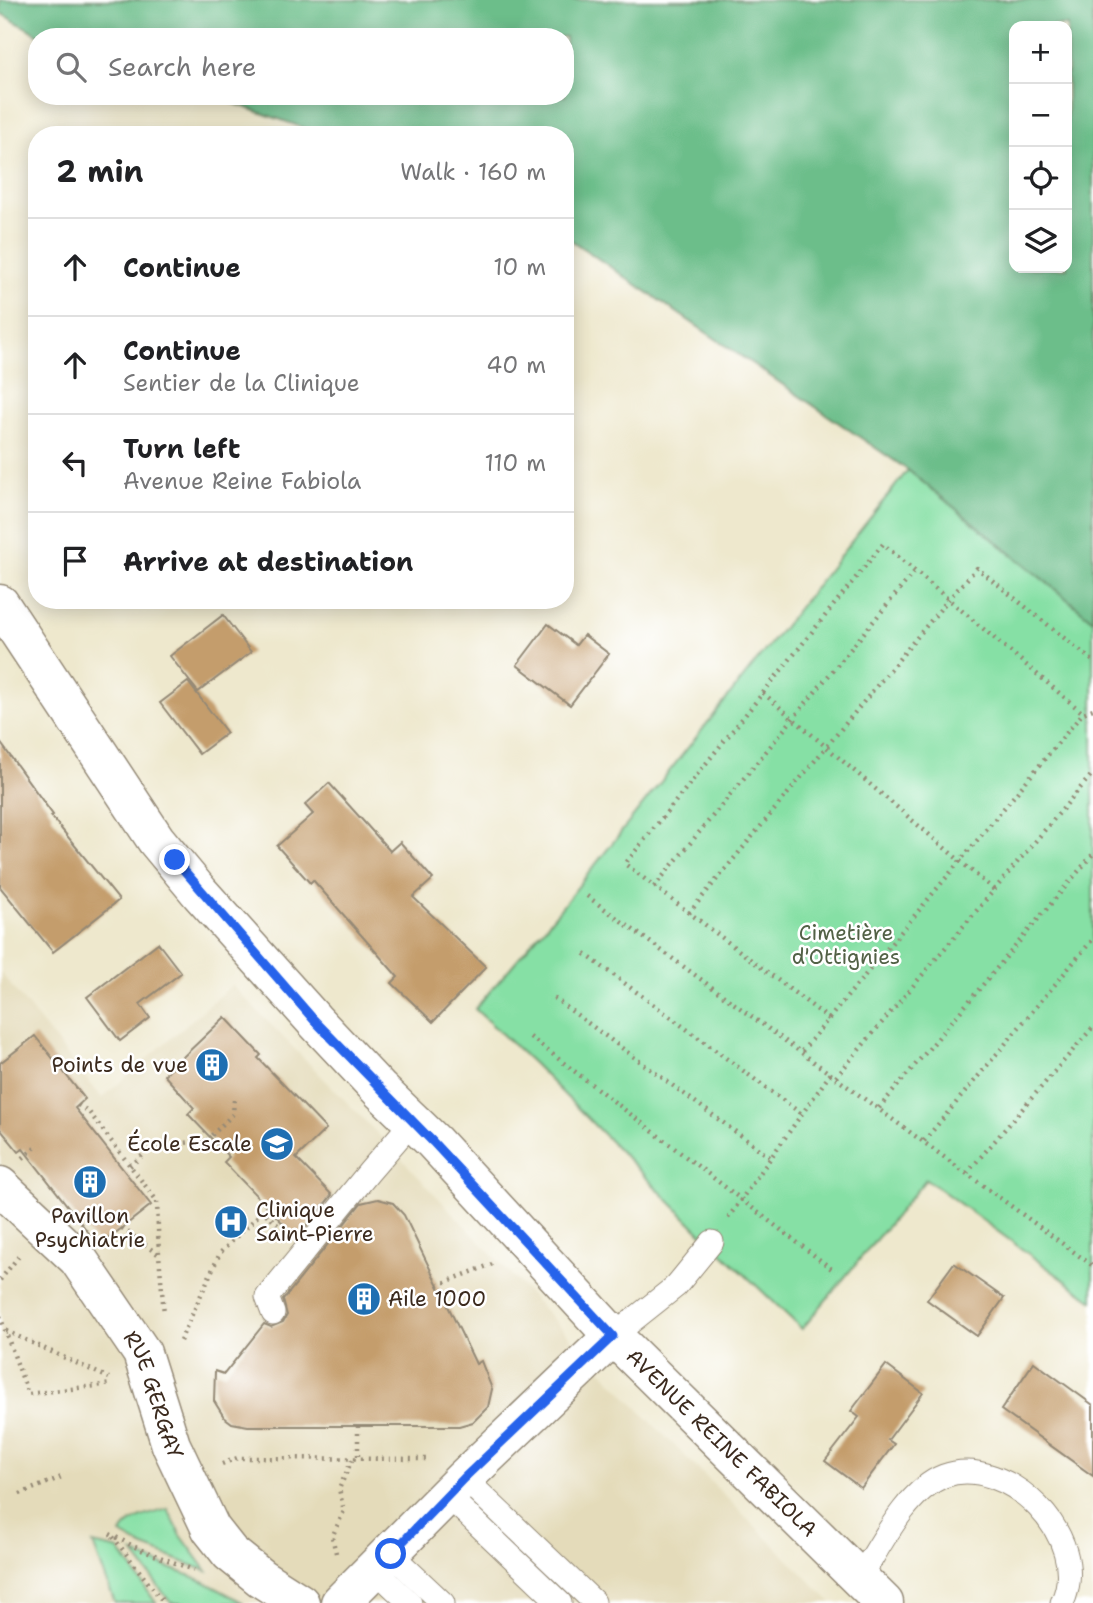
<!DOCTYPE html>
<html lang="en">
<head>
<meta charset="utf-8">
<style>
  :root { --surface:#fff; --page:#f6f6f6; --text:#202124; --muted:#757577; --line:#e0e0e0 }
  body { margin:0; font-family:"Shantell Sans",sans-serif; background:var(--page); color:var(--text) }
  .controls { position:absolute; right:21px; top:21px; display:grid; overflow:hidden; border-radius:14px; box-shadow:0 4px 18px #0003 }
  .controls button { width:63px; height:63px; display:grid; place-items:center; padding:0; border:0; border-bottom:2px solid var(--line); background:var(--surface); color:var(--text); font:35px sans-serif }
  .stop { position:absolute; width:21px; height:21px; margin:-16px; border:5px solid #2563eb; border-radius:50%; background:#fff }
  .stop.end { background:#2563eb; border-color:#fff; box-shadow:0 2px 7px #0008 }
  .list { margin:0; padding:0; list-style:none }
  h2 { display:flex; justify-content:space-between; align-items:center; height:91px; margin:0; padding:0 28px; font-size:30px }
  h2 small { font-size:23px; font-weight:400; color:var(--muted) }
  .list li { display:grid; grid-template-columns:46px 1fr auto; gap:21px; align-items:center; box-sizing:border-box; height:98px; padding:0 28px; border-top:2px solid var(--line) }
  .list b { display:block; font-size:26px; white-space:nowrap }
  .list p { margin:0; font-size:23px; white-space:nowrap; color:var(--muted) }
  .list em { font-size:23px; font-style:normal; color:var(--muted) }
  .icon { flex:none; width:38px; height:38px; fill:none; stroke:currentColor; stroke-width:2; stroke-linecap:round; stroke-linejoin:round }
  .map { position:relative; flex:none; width:1093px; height:1603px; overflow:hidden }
  .search { position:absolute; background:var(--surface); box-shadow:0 4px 18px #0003; left:28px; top:28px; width:546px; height:77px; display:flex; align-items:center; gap:18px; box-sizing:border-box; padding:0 24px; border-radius:28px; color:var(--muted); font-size:26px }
  .panel { position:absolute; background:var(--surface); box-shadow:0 4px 18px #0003; left:28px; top:126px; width:546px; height:483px; border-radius:28px }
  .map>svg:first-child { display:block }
  .built { fill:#e4dbba }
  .green { fill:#86e0a5; stroke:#608562; stroke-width:2 }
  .forest { fill:#6cbe8a; stroke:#547454; stroke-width:2; fill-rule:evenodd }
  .building { fill:#c49d6c }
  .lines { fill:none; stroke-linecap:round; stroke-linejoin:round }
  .service-casing { stroke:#948976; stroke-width:25 }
  .minor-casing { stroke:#948976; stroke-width:41 }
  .tertiary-casing { stroke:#948976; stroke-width:41 }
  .path { stroke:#948976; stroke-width:4.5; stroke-dasharray:2 5; stroke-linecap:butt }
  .service { stroke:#fff; stroke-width:23 }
  .minor { stroke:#fff; stroke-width:38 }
  .tertiary { stroke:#fff; stroke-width:38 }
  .route { stroke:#2563eb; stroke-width:9 }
  .labels { text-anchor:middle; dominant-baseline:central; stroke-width:5; stroke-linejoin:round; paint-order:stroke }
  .park-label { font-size:21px; fill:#526146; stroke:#fff }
  .poi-label { font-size:21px; fill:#3b2a1e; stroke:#fff; text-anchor:end }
  .street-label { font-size:21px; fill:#3b2a1e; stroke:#fff }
</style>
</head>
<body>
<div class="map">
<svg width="1093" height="1603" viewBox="0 0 1093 1603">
  <rect width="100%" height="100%" fill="#fff"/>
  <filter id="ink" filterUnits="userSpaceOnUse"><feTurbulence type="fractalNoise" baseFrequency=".0143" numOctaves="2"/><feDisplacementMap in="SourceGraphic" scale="14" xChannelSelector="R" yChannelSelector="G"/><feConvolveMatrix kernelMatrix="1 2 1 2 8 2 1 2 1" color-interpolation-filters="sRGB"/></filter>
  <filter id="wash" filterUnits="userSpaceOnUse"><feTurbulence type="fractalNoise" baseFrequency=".00686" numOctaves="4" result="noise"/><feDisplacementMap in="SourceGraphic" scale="28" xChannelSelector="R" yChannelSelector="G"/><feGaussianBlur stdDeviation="1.57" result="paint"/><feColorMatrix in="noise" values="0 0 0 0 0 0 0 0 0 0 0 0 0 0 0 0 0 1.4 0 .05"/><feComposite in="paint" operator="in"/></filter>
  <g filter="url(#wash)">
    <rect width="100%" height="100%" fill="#eee8cd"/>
    <path class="built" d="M0,972L102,1098L232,985L377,1133L646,1417L832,1603H0Z"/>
    <g class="green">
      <path d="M908,470L1093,620V1301L926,1179L802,1329L698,1230L534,1064L475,1009L557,913Z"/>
      <path d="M168,1509L180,1534L207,1571L144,1547L121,1534C128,1518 152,1514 168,1509Z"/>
      <path d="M93,1544L119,1550L156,1603H115Z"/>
      <path d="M134,1554L203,1581L244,1603H171Z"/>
    </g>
    <path class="forest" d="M0,0H1093V620L908,470L565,236V135H324L213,96H565V37H43L0,13ZM1014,26H1067V268H1014Z"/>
    <g id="blocks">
      <g class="building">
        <path d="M223,615L251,652L198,692L170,656Z"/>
        <path d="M548,624L576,645L584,635L609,654L570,705L517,665Z"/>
        <path d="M188,682L227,733L199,754L160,703Z"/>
        <path d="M0,742L53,815L51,816L119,900L53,952L0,887Z"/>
        <path d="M329,783L390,851L400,842L433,879L413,897L486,967L433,1022L392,983L398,977L313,880L310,883L277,846L313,814L305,805Z"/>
        <path d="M158,943L181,973L140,1004L150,1018L120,1041L87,997Z"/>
        <path d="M225,1017L261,1055L258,1058L326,1129L296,1158L332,1195L297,1238L224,1162L229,1157L188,1114L194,1108L164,1075Z"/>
        <path d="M35,1036L85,1099L75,1108L151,1205L99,1246L23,1149L19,1152L0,1129V1063Z"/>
        <path d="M378,1199L393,1203L404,1215L476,1364L481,1361L492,1389L488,1407L473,1422L459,1426H248L232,1423L224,1417L214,1401L215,1371L224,1374L264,1324L271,1327L283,1322L287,1315L283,1300L361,1203Z"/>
        <path d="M954,1263L1004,1298L977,1336L927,1300Z"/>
        <path d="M1034,1362L1093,1405V1476L1001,1410Z"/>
        <path d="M886,1365L923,1393L888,1440L894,1444L861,1488L825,1461L859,1417L851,1411Z"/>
      </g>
    </g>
  </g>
  <g filter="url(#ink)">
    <use href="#blocks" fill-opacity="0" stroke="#948976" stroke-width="2"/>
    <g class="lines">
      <g class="service-casing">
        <g id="service">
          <path d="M273,1313L267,1297L369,1172L413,1121"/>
          <path d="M613,1336L676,1286L712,1242"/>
          <path d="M464,1478L594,1602"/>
          <path d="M447,1495L560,1603"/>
          <path d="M391,1554L443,1603"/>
          <path d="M374,1569L410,1603"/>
          <path d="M860,1578C880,1546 907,1490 944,1476C1006,1453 1093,1538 1062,1603"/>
        </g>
      </g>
      <g class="minor-casing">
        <g id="minor">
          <path id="s1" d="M0,1186L78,1259L142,1353L171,1445L211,1529L230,1553L261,1578L300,1603"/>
          <path d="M340,1603L464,1478L613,1336"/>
        </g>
      </g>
      <g class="tertiary-casing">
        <g id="tertiary">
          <path id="s2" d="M0,604L156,840L200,893L314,1020L380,1090L434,1142L613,1336L884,1603"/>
        </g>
      </g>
      <g class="path">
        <path d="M763,693L994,890"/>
        <path d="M654,887L915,571"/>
        <path d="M587,896L1093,1266"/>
        <path d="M689,913L947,601L977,568L1093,661"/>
        <path d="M585,954L803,1115"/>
        <path d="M554,998L771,1158"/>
        <path d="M829,1019L625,864L883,544L1083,713"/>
        <path d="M530,1037L833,1270"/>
        <path d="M802,1051L1083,713L1093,709"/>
        <path d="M836,1077L1093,773"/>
        <path d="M78,1105L89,1112L157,1201L159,1255"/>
        <path d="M879,1108L1093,854"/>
        <path d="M924,1141L1093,939"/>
        <path d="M23,1158L38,1145"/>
        <path d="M130,1166L153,1147L207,1140L233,1114L234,1100"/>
        <path d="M967,1173L1093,1027"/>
        <path d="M728,1218L831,1073"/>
        <path d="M122,1228L159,1255L164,1314"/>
        <path d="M0,1280L19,1256"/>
        <path d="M438,1285L495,1263"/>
        <path d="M0,1316L28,1394L112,1384"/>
        <path d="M6,1331L109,1378"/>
        <path d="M180,1341L220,1253L263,1211L281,1228"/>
        <path d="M358,1426V1459"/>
        <path d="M222,1464L237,1458L428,1459"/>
        <path d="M20,1494L64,1476"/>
        <path d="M110,1534L139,1549L194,1570"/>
        <path d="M113,1537L164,1603"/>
        <path d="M336,1553L332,1537L344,1511L339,1489L352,1460"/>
      </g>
      <use href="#service" class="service"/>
      <use href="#minor" class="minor"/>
      <use href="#tertiary" class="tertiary"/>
    </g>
  </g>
  <g class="lines" filter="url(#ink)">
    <path class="route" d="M175,860L314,1020L433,1142L613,1336L464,1478L391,1554"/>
  </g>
  <defs>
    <g id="building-disc" transform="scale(1.75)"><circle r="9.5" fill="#1f6fb2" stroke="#fff"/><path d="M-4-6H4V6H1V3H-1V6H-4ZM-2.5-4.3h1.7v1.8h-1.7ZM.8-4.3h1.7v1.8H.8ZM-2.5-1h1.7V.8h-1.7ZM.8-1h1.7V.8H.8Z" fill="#fff"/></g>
    <g id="school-disc" transform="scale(1.75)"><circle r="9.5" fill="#1f6fb2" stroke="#fff"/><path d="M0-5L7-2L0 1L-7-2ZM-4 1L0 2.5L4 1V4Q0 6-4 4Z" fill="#fff"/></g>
    <g id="hospital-disc" transform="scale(1.75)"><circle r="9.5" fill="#1f6fb2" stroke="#fff"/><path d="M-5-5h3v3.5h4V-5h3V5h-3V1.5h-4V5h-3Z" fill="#fff"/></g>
  </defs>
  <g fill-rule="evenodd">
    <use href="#building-disc" x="212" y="1065"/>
    <use href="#school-disc" x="277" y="1144"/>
    <use href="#building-disc" x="90" y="1182"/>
    <use href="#hospital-disc" x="231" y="1222"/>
    <use href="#building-disc" x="364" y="1299"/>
  </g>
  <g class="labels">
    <g class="park-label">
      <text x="846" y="933">Cimetière<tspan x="846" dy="24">d'Ottignies</tspan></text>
    </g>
    <g class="poi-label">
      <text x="188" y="1065">Points de vue</text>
      <text x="252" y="1144">École Escale</text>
      <text x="256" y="1210" text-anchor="start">Clinique<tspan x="256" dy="24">Saint-Pierre</tspan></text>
      <text x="90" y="1216" text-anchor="middle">Pavillon<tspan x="90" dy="24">Psychiatrie</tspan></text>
      <text x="388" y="1299" text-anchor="start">Aile 1000</text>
    </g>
    <g class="street-label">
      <text stroke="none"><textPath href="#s1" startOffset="264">RUE GERGAY</textPath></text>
      <text stroke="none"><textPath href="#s2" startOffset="1110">AVENUE REINE FABIOLA</textPath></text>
    </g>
  </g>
</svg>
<div class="controls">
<button>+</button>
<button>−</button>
<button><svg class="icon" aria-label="locate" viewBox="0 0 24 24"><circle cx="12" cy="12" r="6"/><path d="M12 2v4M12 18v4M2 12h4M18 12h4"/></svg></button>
<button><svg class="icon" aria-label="layers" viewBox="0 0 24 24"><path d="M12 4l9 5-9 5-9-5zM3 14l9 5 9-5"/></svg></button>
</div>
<div class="stop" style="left:391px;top:1554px"></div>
<div class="stop end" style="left:175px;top:860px"></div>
<div class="search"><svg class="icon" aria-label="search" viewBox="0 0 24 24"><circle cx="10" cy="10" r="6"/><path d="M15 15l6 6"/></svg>Search here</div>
<section class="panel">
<h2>2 min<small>Walk · 160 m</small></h2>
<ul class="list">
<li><svg class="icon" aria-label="ahead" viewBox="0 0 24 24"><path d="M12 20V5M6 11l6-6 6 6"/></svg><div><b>Continue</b></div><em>10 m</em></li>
<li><svg class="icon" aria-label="ahead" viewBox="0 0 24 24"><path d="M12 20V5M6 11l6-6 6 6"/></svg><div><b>Continue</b><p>Sentier de la Clinique</p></div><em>40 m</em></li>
<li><svg class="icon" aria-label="left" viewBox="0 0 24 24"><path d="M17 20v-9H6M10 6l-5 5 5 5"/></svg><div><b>Turn left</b><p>Avenue Reine Fabiola</p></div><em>110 m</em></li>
<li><svg class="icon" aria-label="arrive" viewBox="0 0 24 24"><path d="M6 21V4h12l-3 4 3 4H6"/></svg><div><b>Arrive at destination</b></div></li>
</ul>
</section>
</div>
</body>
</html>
